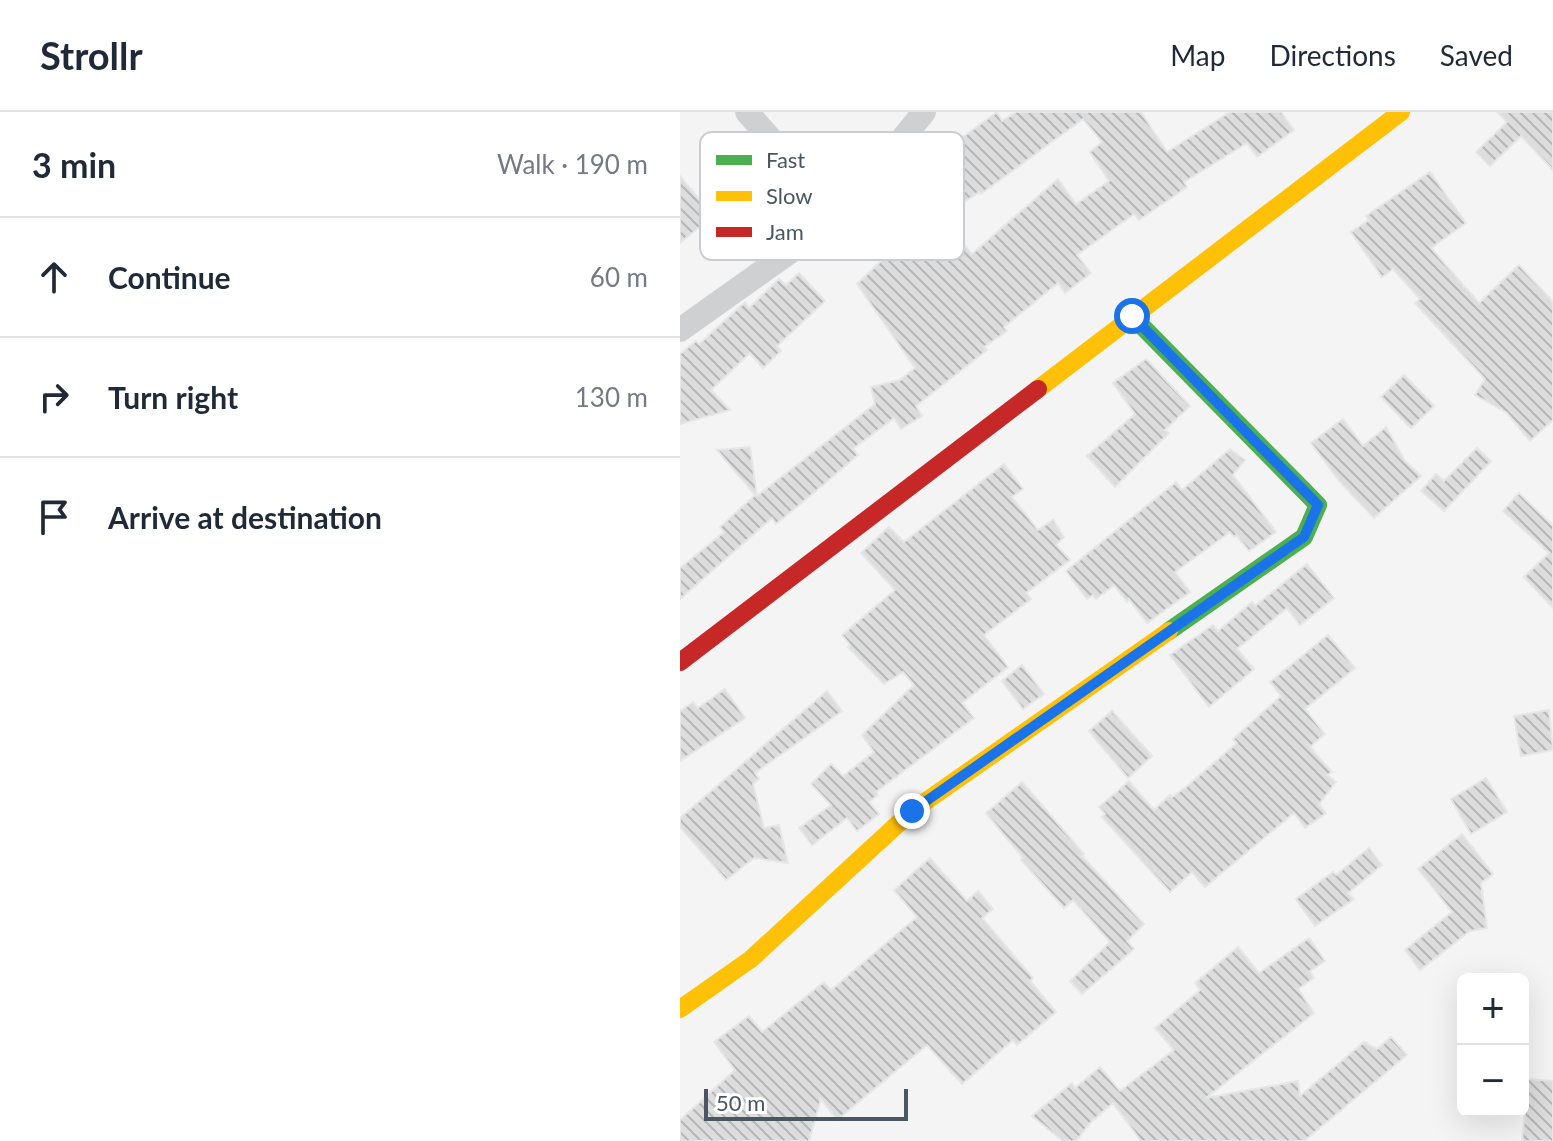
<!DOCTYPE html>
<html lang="en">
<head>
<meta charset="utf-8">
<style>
  :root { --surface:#fff; --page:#f2f2f3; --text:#1f2937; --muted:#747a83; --line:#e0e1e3 }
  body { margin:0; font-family:Lato,sans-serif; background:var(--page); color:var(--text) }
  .controls { position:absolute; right:24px; bottom:24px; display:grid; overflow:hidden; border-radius:12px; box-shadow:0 8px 32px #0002 }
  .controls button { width:72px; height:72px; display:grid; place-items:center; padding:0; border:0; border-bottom:2px solid var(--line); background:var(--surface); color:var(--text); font:40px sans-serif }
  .scale { position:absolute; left:24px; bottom:20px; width:204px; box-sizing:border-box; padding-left:8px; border:4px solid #4a5661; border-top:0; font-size:22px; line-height:28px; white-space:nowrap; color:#4a5661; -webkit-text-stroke:6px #fff; paint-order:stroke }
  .stop { position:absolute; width:24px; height:24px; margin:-18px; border:6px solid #1a73e8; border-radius:50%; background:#fff }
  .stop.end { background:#1a73e8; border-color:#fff; box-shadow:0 2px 8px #0008 }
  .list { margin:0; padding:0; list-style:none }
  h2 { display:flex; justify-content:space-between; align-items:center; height:104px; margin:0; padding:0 32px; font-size:34px }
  h2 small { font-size:26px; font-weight:400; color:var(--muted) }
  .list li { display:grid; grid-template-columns:52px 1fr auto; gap:24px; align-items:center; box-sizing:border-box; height:120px; padding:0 32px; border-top:2px solid var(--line) }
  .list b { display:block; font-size:30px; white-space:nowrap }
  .list em { font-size:26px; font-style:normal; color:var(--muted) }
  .icon { flex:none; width:44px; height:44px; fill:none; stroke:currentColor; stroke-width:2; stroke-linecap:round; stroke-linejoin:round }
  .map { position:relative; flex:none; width:873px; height:1029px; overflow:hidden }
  header { display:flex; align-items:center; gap:48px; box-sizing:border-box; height:112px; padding:0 40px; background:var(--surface); border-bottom:2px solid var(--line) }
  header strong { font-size:38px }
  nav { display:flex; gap:44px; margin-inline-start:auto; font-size:28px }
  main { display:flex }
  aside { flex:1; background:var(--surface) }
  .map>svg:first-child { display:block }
  .building { fill:url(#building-back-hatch); stroke:#e5e6e7; stroke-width:2; fill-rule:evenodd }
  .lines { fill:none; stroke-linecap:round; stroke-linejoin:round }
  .street { stroke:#ced0d2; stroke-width:24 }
  .fast { stroke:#4caf50; stroke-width:18 }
  .slow { stroke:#ffc107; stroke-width:18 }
  .jam { stroke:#c62828; stroke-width:18 }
  .route { stroke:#1a73e8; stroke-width:10 }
  .key { fill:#fff; stroke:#c9ccd0; stroke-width:2 }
  .key-label { font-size:22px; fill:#4a5661 }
</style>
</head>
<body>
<header>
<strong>Strollr</strong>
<nav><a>Map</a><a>Directions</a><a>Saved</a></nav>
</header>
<main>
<aside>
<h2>3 min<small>Walk · 190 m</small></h2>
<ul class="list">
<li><svg class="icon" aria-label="ahead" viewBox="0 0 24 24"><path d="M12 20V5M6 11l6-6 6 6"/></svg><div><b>Continue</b></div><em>60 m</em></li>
<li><svg class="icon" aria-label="right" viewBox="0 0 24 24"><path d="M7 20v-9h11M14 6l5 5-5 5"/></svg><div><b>Turn right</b></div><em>130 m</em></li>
<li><svg class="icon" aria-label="arrive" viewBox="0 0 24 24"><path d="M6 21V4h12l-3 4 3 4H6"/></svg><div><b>Arrive at destination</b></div></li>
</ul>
</aside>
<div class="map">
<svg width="873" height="1029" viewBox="0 0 873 1029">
  <defs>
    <pattern id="building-back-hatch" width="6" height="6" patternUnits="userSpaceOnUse" patternTransform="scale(2)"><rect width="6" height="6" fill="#ddddde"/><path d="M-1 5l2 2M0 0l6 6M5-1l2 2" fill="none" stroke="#b5b6b7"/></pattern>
  </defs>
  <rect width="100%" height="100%" fill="#f4f4f4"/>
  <g class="building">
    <path d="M317,0L322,9L336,0H461L487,40L550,0H601L614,18L577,45L567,31L504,70L507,75L459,108L454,102L397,143L411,161L385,181L378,171L324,215L327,219L304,235L307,238L236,294L242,304L221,317L214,306L173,337L178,343L136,379L96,412L92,406L0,487V456L44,420L40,415L75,383L37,338L70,335L77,384L195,292L191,275L220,268L235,256L177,172L207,143L210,147L243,112L220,82L236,70L231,63ZM403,7L422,30L410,40L429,69L396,92L378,67L292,142L263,105L299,80L301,82Z"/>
    <path d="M817,0H873V58L841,24L810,54L796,40L827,10Z"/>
    <path d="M750,60L786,111L751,136L799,191L839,153L873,190V308L850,329L827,301L795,283L805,267L735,191L740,187L713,157L702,165L671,120L689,108L686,104Z"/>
    <path d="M0,64L33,104L0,131Z"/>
    <path d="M119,161L145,189L97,234L101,239L83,256L70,241L31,278L50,298L0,312V242L16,229L19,232L65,190L69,196L99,167L106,173Z"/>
    <path d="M466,247L510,294L485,318L489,321L435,375L407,344L455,302L433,271Z"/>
    <path d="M724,263L754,294L731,316L701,285Z"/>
    <path d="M663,307L683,334L706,315L725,349L741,364L694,406L660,370L631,331Z"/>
    <path d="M797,336L811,349L764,399L741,379L756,362L764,369Z"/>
    <path d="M550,337L565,348L553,363L596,420L569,439L556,423L554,425L550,420L495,460L510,480L467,511L449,487L447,490L434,473L416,487L413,483L407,487L386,459L496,370L502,378Z"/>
    <path d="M324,352L343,377L332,385L358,418L373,408L384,425L376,433L390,448L346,481L351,487L304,523L328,555L282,591L294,606L196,680L198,683L189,690L199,702L177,719L167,706L132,733L119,716L151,693L131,672L151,652L163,664L194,640L182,623L234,573L223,560L204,572L168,535L170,533L162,523L215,478L181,441L209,415L224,430Z"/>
    <path d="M839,381L873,414V496L844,465L869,441L823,399Z"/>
    <path d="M627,452L654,486L620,513L607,496L557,537L574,557L529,595L490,543L533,513L538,519L572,490L575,494Z"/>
    <path d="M648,523L675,556L625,597L645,622L630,635L652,660L647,663L656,670L639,692L646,701L625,716L614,701L525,775L512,760L490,780L422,705L425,702L419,695L449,669L474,698L490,683L492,685L506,675L557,631L553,627L601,584L590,570Z"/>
    <path d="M342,553L364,582L343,597L322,569Z"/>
    <path d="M45,577L65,606L0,649V599L13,590L18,596Z"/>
    <path d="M147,579L162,599L75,661L79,667L73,672L84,716L99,713L108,751L74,746L46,768L0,715V706Z"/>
    <path d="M869,598L873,638L841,644L834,604Z"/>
    <path d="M432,599L472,644L448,666L409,619Z"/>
    <path d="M806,666L827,700L791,722L771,687Z"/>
    <path d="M342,670L404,742L402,744L464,812L447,829L454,837L402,882L390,869L430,830L393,788L384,796L341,748L343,746L306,701Z"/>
    <path d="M782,722L813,762L801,771L807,816L790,819L740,858L725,838L772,800L738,757Z"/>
    <path d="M689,736L702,753L668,781L674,787L635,814L616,787L653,760L656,763Z"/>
    <path d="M250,746L287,789L298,779L313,797L302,806L353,866L350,869L376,900L337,933L333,928L282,972L247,933L157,1008L141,987L129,1029H0V1008L55,958L34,930L69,904L82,920L144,870L151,878L237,805L214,778Z"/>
    <path d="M629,826L645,849L630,859L634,866L618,877L634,901L526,986L618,969L620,984L684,930L697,937L711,925L727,943L624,1029H461L433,991L411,1010L396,1029H383L352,1004L392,971L395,976L420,955L440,979L494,938L475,916L520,878L515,871L558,835L579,861Z"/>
    <path d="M848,967L873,969V1029H842Z"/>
  </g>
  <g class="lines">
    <g class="street">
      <path d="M67,0L159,105"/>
      <path d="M0,218L159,105L244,0"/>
    </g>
    <path class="fast" d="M452,204L638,393L624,425L489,519"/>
    <g class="slow">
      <path d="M358,277L721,0"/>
      <path d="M0,897L71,847L232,699L489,519"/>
    </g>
    <path class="jam" d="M0,550L358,277"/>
  </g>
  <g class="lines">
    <path class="route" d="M232,699L624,425L638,393L452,204"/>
  </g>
  <rect x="20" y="20" width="264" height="128" rx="12" class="key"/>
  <rect x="36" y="43" width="36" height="10" fill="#4caf50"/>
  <rect x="36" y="79" width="36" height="10" fill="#ffc107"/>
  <rect x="36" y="115" width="36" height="10" fill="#c62828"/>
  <g class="key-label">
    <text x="86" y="56">Fast</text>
    <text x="86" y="92">Slow</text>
    <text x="86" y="128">Jam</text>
  </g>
</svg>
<div class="controls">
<button>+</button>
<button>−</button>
</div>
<div class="scale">50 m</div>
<div class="stop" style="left:452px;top:204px"></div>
<div class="stop end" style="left:232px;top:699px"></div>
</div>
</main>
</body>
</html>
